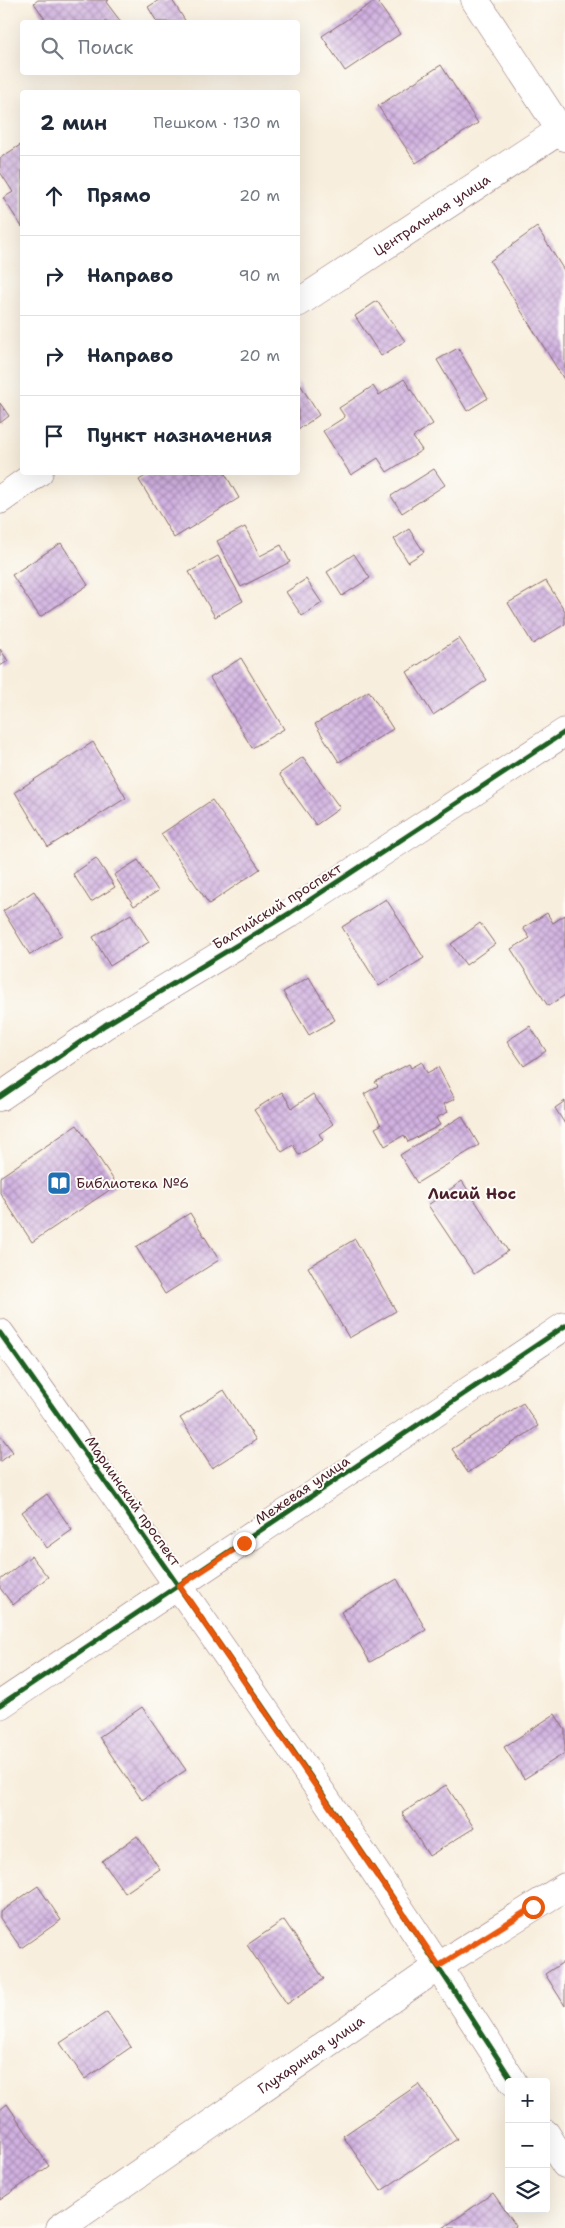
<!DOCTYPE html>
<html lang="ru">
<head>
<meta charset="utf-8">
<style>
  :root { --surface:#fff; --page:#f6f6f7; --text:#1f2937; --muted:#747a83; --line:#e0e1e3 }
  body { margin:0; font-family:"Shantell Sans",sans-serif; background:var(--page); color:var(--text) }
  .controls { position:absolute; right:15px; bottom:15px; display:grid; overflow:hidden; border-radius:5px; box-shadow:0 5px 20px #0002 }
  .controls button { width:45px; height:45px; display:grid; place-items:center; padding:0; border:0; border-bottom:1px solid var(--line); background:var(--surface); color:var(--text); font:25px sans-serif }
  .stop { position:absolute; width:15px; height:15px; margin:-11px; border:4px solid #ea580c; border-radius:50%; background:#fff }
  .stop.end { background:#ea580c; border-color:#fff; box-shadow:0 1px 5px #0008 }
  .list { margin:0; padding:0; list-style:none }
  h2 { display:flex; justify-content:space-between; align-items:center; height:65px; margin:0; padding:0 20px; font-size:21px }
  h2 small { font-size:16px; font-weight:400; color:var(--muted) }
  .list li { display:grid; grid-template-columns:32px 1fr auto; gap:15px; align-items:center; box-sizing:border-box; height:80px; padding:0 20px; border-top:1px solid var(--line) }
  .list b { display:block; font-size:19px; white-space:nowrap }
  .list em { font-size:16px; font-style:normal; color:var(--muted) }
  .icon { flex:none; width:28px; height:28px; fill:none; stroke:currentColor; stroke-width:2; stroke-linecap:round; stroke-linejoin:round }
  .map { position:relative; flex:none; width:565px; height:2228px; overflow:hidden }
  .search { position:absolute; background:var(--surface); box-shadow:0 5px 20px #0002; left:20px; top:20px; width:280px; height:55px; display:flex; align-items:center; gap:12px; box-sizing:border-box; padding:0 18px; border-radius:5px; color:var(--muted); font-size:19px }
  .panel { position:absolute; background:var(--surface); box-shadow:0 5px 20px #0002; left:20px; top:90px; width:280px; height:385px; border-radius:5px }
  .map>svg:first-child { display:block }
  .building { fill:url(#building-cross-hatch) }
  .lines { fill:none; stroke-linecap:round; stroke-linejoin:round }
  .minor-casing { stroke:#876769; stroke-width:29 }
  .minor { stroke:#fff; stroke-width:28 }
  .cycleway-casing { stroke:#fdfcf7; stroke-width:8 }
  .cycleway { stroke:#1b5e20; stroke-width:5 }
  .route { stroke:#ea580c; stroke-width:6 }
  .labels { text-anchor:middle; dominant-baseline:central; stroke-width:4; stroke-linejoin:round; paint-order:stroke }
  .street-label { font-size:14px; fill:#4a1f2b; stroke:#fdfcf7 }
  .poi-label { font-size:14px; fill:#4a1f2b; stroke:#fdfcf7; text-anchor:start }
  .quarter-label { font-size:16px; font-weight:bold; fill:#4a1f2b; stroke:#fdfcf7 }
</style>
</head>
<body>
<div class="map">
<svg width="565" height="2228" viewBox="0 0 565 2228">
  <defs>
    <pattern id="building-cross-hatch" width="8" height="8" patternUnits="userSpaceOnUse" patternTransform="scale(1.25)"><rect width="8" height="8" fill="#d0b1e0"/><path d="M0 0l8 8M0 8l8-8" fill="none" stroke="#ab8fb6"/></pattern>
  </defs>
  <rect width="100%" height="100%" fill="#fdfcf7"/>
  <filter id="ink" filterUnits="userSpaceOnUse"><feTurbulence type="fractalNoise" baseFrequency=".02" numOctaves="2"/><feDisplacementMap in="SourceGraphic" scale="10" xChannelSelector="R" yChannelSelector="G"/><feConvolveMatrix kernelMatrix="1 2 1 2 8 2 1 2 1" color-interpolation-filters="sRGB"/></filter>
  <filter id="wash" filterUnits="userSpaceOnUse"><feTurbulence type="fractalNoise" baseFrequency=".0096" numOctaves="4" result="noise"/><feDisplacementMap in="SourceGraphic" scale="20" xChannelSelector="R" yChannelSelector="G"/><feGaussianBlur stdDeviation="1.12" result="paint"/><feColorMatrix in="noise" values="0 0 0 0 0 0 0 0 0 0 0 0 0 0 0 0 0 1.4 0 .05"/><feComposite in="paint" operator="in"/></filter>
  <g filter="url(#wash)">
    <rect width="100%" height="100%" fill="#f8eedd"/>
    <g id="blocks">
      <g class="building">
        <path d="M38,0H109L106,2L121,22H47L34,3Z"/>
        <path d="M159,0H172L186,22H157L148,7Z"/>
        <path d="M376,0L400,34L345,71L322,36Z"/>
        <path d="M441,65L478,123L416,163L378,106Z"/>
        <path d="M22,144V227L3,198L13,192L0,172V158Z"/>
        <path d="M537,227L565,272V381L490,261Z"/>
        <path d="M377,301L405,341L381,356L355,316Z"/>
        <path d="M458,348L488,398L467,411L437,360Z"/>
        <path d="M404,379L433,424L413,437L422,450L387,472L378,458L351,475L323,431L345,417L339,408L373,386L379,395Z"/>
        <path d="M298,381L319,415L298,430Z"/>
        <path d="M0,403L9,416L0,423Z"/>
        <path d="M434,469L445,485L402,513L391,496Z"/>
        <path d="M152,472H224L239,498L174,538L139,480Z"/>
        <path d="M245,527L260,556L281,545L290,562L241,587L217,541Z"/>
        <path d="M409,529L424,552L408,562L394,539Z"/>
        <path d="M61,543L88,585L40,617L12,575Z"/>
        <path d="M354,554L370,578L342,596L327,572Z"/>
        <path d="M218,556L243,601L215,617L189,572Z"/>
        <path d="M306,579L322,603L302,616L286,592Z"/>
        <path d="M546,581L565,611V624L533,644L508,603Z"/>
        <path d="M459,638L487,680L433,715L407,672Z"/>
        <path d="M0,649L8,661L0,666Z"/>
        <path d="M241,658L284,729L252,748L210,678Z"/>
        <path d="M369,691L393,729L339,762L315,724Z"/>
        <path d="M93,742L126,798L48,847L15,792Z"/>
        <path d="M303,757L340,808L316,825L279,774Z"/>
        <path d="M212,800L260,869L209,904L161,834Z"/>
        <path d="M96,858L115,887L91,902L73,874Z"/>
        <path d="M138,860L158,891L134,906L114,875Z"/>
        <path d="M34,891L62,935L30,955L3,911Z"/>
        <path d="M386,899L424,958L379,986L342,927Z"/>
        <path d="M547,913L553,923L565,915V995L548,1006L511,949L530,938L523,928Z"/>
        <path d="M131,914L149,942L110,966L93,937Z"/>
        <path d="M480,923L495,944L466,965L451,944Z"/>
        <path d="M309,977L335,1020L309,1035L283,992Z"/>
        <path d="M530,1026L546,1051L524,1066L507,1041Z"/>
        <path d="M422,1062L427,1073L438,1067L455,1099L444,1104L448,1112L436,1118L440,1125L408,1142L404,1135L385,1146L375,1128L381,1125L364,1094L378,1086L375,1082L409,1064L411,1068Z"/>
        <path d="M282,1092L292,1108L313,1094L333,1124L319,1134L323,1140L299,1155L293,1145L282,1152L254,1110Z"/>
        <path d="M565,1101V1124L555,1108Z"/>
        <path d="M462,1116L479,1145L417,1183L400,1155Z"/>
        <path d="M77,1125L117,1185L32,1242L0,1193V1177Z"/>
        <path d="M462,1181L508,1251L474,1274L428,1205Z"/>
        <path d="M190,1213L219,1260L165,1294L136,1247Z"/>
        <path d="M355,1239L396,1311L349,1338L308,1267Z"/>
        <path d="M224,1390L256,1440L212,1468L180,1418Z"/>
        <path d="M523,1403L538,1426L468,1473L452,1449Z"/>
        <path d="M0,1435L13,1452L0,1462Z"/>
        <path d="M47,1494L72,1530L47,1548L22,1512Z"/>
        <path d="M31,1556L48,1577L13,1605L0,1588V1580Z"/>
        <path d="M397,1579L426,1630L370,1662L341,1612Z"/>
        <path d="M142,1707L186,1770L142,1800L99,1737Z"/>
        <path d="M555,1714L565,1730V1753L524,1779L504,1747Z"/>
        <path d="M446,1785L474,1828L429,1856L402,1813Z"/>
        <path d="M137,1836L160,1869L125,1893L102,1861Z"/>
        <path d="M38,1886L61,1920L21,1948L0,1918V1912Z"/>
        <path d="M284,1920L324,1979L287,2004L247,1945Z"/>
        <path d="M565,1961V2006L545,1974Z"/>
        <path d="M107,2012L131,2047L85,2079L60,2043Z"/>
        <path d="M419,2084L457,2139L381,2191L343,2136Z"/>
        <path d="M7,2104L49,2166L0,2200V2110Z"/>
        <path d="M493,2193L516,2226L513,2228H443Z"/>
      </g>
    </g>
  </g>
  <g filter="url(#ink)">
    <use href="#blocks" fill-opacity="0" stroke="#876769" stroke-width="1"/>
    <g class="lines">
      <g class="minor-casing">
        <g id="minor">
          <path d="M475,0L565,137"/>
          <path id="s1" d="M298,303L565,127"/>
          <path d="M0,500L39,472"/>
          <path d="M0,1097L105,1025L290,913L565,732"/>
          <path d="M0,1333C175,1580 350,1827 513,2082"/>
          <path d="M0,1705L565,1326"/>
          <path d="M546,2134L565,2164"/>
          <path id="s2" d="M60,2228L439,1966L565,1887"/>
        </g>
      </g>
      <use href="#minor" class="minor"/>
      <g class="cycleway-casing">
        <g id="cycleway">
          <path d="M0,1097L105,1025L290,913L565,732"/>
          <path d="M0,1333C175,1580 350,1827 513,2082"/>
          <path d="M0,1705L565,1326"/>
        </g>
      </g>
      <use href="#cycleway" class="cycleway"/>
    </g>
  </g>
  <g class="lines" filter="url(#ink)">
    <path class="route" d="M244,1543L179,1586L439,1966L533,1907"/>
  </g>
  <defs>
    <g id="library-square" transform="scale(1.25)"><rect x="-9" y="-9" width="18" height="18" rx="4" fill="#1f6fb2" stroke="#fdfcf7"/><path d="M-6-4Q-3-5.5-.7-3.5V5Q-3 3-6 4ZM6-4Q3-5.5 .7-3.5V5Q3 3 6 4Z" fill="#fff"/></g>
  </defs>
  <g fill-rule="evenodd">
    <use href="#library-square" x="59" y="1183"/>
  </g>
  <g class="labels">
    <g class="street-label">
      <text stroke="none"><textPath href="#s1" startOffset="160">Центральная улица</textPath></text>
      <text transform="translate(277 906) rotate(-32)">Балтийский проспект</text>
      <text transform="translate(302 1490) rotate(-34)">Межевая улица</text>
      <text transform="translate(133 1501) rotate(55)">Мариинский проспект</text>
      <text stroke="none"><textPath href="#s2" startOffset="305">Глухариная улица</textPath></text>
    </g>
    <g class="poi-label">
      <text x="76" y="1183">Библиотека №6</text>
    </g>
    <g class="quarter-label">
      <text x="472" y="1193">Лисий Нос</text>
    </g>
  </g>
</svg>
<div class="controls">
<button>+</button>
<button>−</button>
<button><svg class="icon" aria-label="layers" viewBox="0 0 24 24"><path d="M12 4l9 5-9 5-9-5zM3 14l9 5 9-5"/></svg></button>
</div>
<div class="stop" style="left:533px;top:1907px"></div>
<div class="stop end" style="left:244px;top:1543px"></div>
<div class="search"><svg class="icon" aria-label="search" viewBox="0 0 24 24"><circle cx="10" cy="10" r="6"/><path d="M15 15l6 6"/></svg>Поиск</div>
<section class="panel">
<h2>2 мин<small>Пешком · 130 m</small></h2>
<ul class="list">
<li><svg class="icon" aria-label="ahead" viewBox="0 0 24 24"><path d="M12 20V5M6 11l6-6 6 6"/></svg><div><b>Прямо</b></div><em>20 m</em></li>
<li><svg class="icon" aria-label="right" viewBox="0 0 24 24"><path d="M7 20v-9h11M14 6l5 5-5 5"/></svg><div><b>Направо</b></div><em>90 m</em></li>
<li><svg class="icon" aria-label="right" viewBox="0 0 24 24"><path d="M7 20v-9h11M14 6l5 5-5 5"/></svg><div><b>Направо</b></div><em>20 m</em></li>
<li><svg class="icon" aria-label="arrive" viewBox="0 0 24 24"><path d="M6 21V4h12l-3 4 3 4H6"/></svg><div><b>Пункт назначения</b></div></li>
</ul>
</section>
</div>
</body>
</html>
